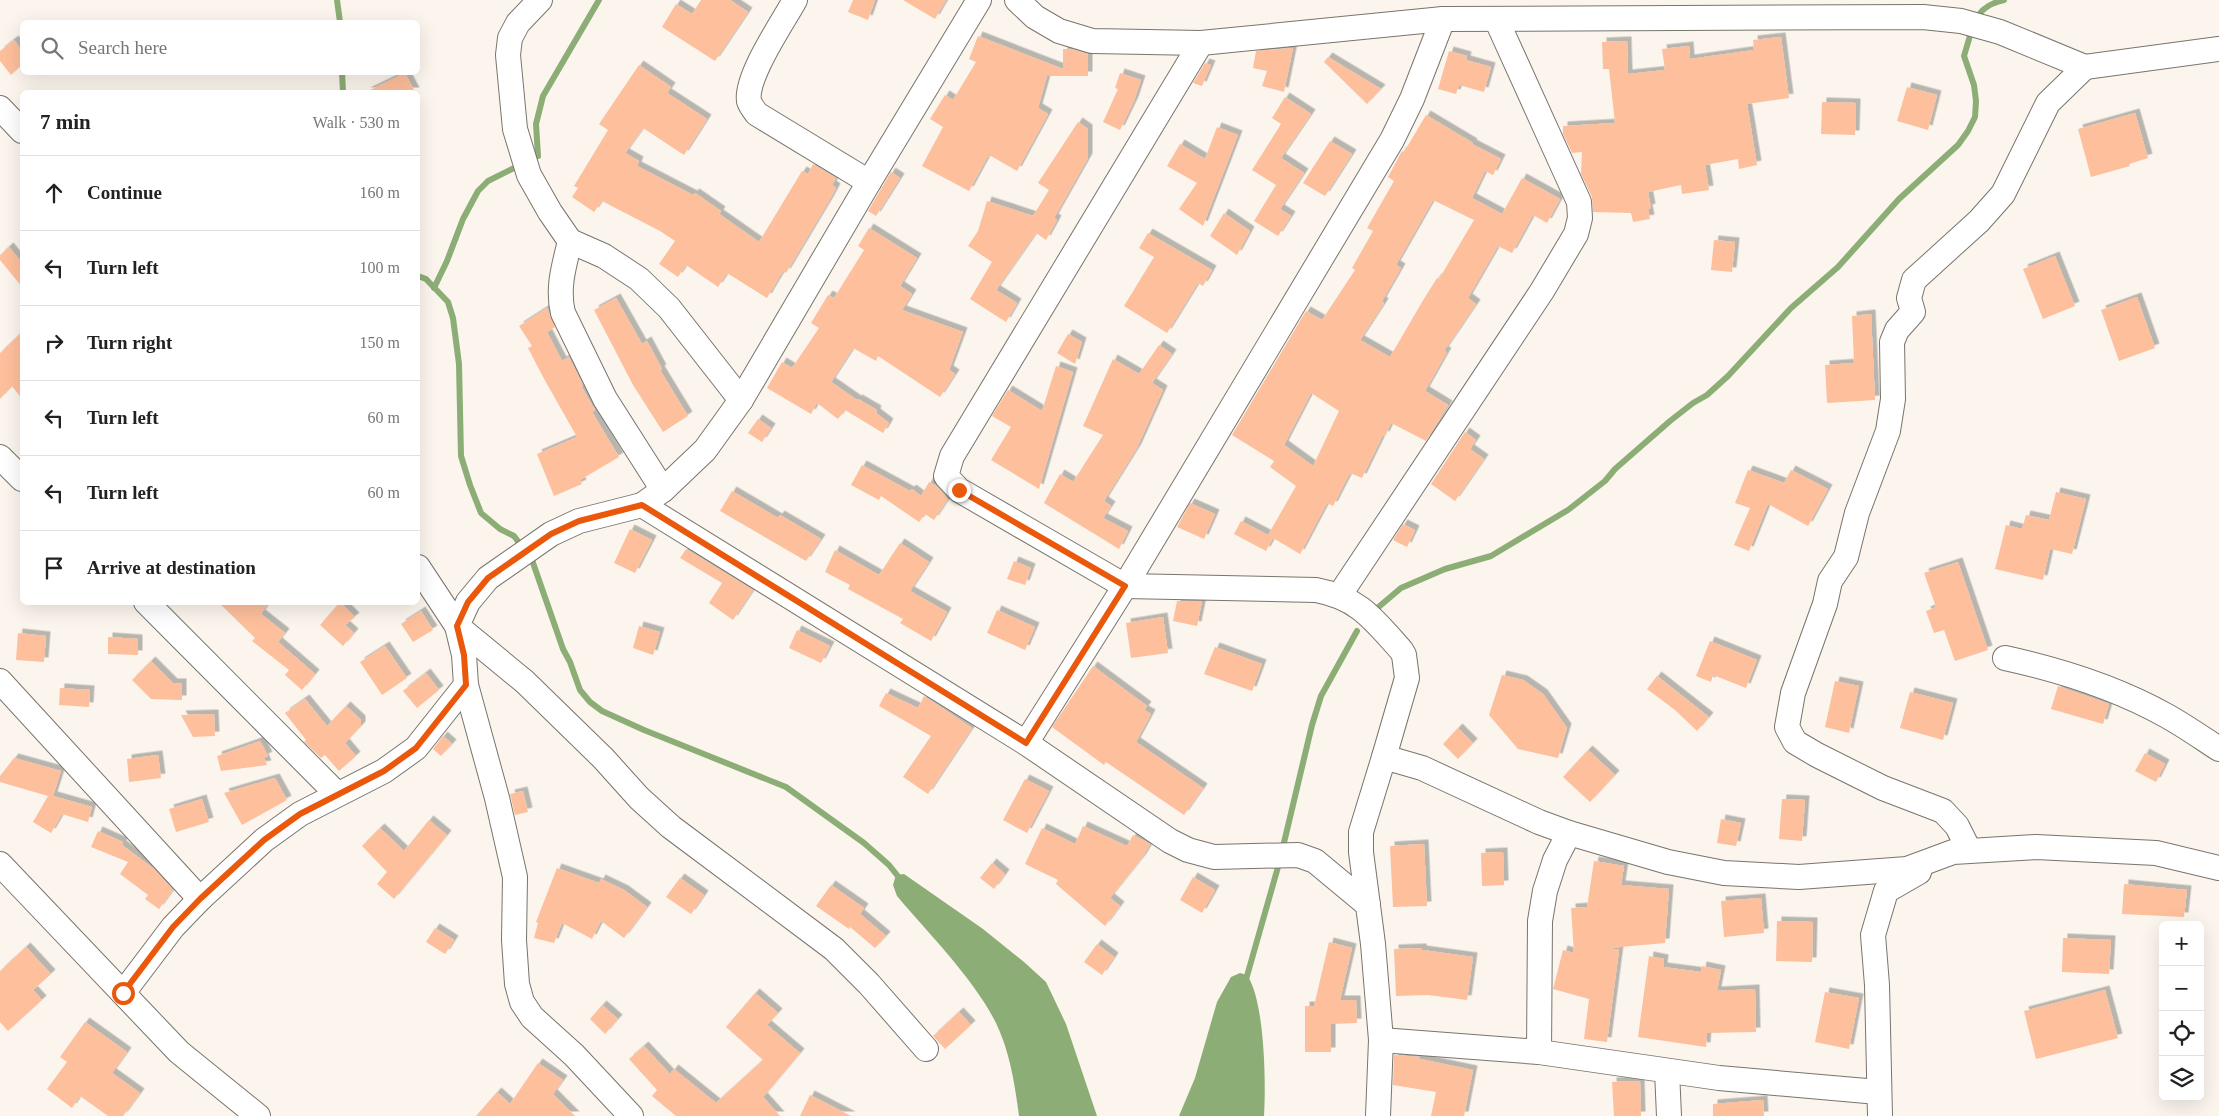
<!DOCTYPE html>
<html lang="en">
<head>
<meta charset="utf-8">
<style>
  :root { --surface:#fff; --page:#f6f6f6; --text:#222; --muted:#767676; --line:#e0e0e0 }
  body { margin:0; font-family:"Times New Roman",serif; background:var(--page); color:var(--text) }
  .controls { position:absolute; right:15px; bottom:15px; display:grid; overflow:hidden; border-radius:8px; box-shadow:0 5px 20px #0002 }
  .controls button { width:45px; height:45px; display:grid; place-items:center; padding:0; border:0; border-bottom:1px solid var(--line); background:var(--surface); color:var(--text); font:25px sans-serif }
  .stop { position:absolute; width:15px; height:15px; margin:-11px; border:4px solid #ea580c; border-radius:50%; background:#fff }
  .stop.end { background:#ea580c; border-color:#fff; box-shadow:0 1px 5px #0008 }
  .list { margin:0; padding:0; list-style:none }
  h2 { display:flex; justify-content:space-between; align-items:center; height:65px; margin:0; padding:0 20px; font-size:21px }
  h2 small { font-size:16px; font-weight:400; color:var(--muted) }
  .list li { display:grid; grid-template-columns:32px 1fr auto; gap:15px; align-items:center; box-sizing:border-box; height:75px; padding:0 20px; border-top:1px solid var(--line) }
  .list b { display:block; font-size:19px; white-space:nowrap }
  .list em { font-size:16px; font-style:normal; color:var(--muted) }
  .icon { flex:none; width:28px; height:28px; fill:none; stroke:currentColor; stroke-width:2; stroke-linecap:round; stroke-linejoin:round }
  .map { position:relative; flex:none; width:2219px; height:1116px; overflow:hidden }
  .search { position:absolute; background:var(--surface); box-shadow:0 5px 20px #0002; left:20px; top:20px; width:400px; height:55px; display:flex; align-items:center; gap:12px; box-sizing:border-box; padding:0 18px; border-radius:8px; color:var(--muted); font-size:19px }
  .panel { position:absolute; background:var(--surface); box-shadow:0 5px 20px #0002; left:20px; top:90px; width:400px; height:515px; border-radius:8px }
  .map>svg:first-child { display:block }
  .water { fill:#8cad75 }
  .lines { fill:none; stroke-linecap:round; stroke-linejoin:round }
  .stream { stroke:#8cad75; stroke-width:6 }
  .building { fill:#febf9c; fill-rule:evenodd; filter:url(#shadow) }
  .street-casing { stroke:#79746c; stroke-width:26 }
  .street { stroke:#fff; stroke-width:24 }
  .route { stroke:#ea580c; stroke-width:6 }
</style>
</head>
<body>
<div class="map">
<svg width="2219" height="1116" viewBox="0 0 2219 1116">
  <defs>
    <filter id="shadow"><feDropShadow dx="4.5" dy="-4.5" stdDeviation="0" flood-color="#0004"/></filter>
  </defs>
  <rect width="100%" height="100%" fill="#fbf5ed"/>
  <g class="water">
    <path d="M904,874L983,929L1024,962L1046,982L1066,1024L1097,1116H1019C1015,1085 1010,1052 996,1023C974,979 929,934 897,896L893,885L896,875Z"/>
    <path d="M1240,973L1247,975C1265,1001 1266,1084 1264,1116H1179L1195,1078L1217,1002L1231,977Z"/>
  </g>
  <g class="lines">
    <g class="stream">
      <path d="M337,0L340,22"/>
      <path d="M1976,20C1981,8 1991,3 2004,0"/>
      <path d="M342,72L343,92"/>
      <path d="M538,156L536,124L543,96L599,0"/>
      <path d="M418,276L426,279L448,302L453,318L459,364L461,456L470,485L481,513L500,529L514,536L523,548"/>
      <path d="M434,288L447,261L463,219L478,191L488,181L512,169"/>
      <path d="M529,556L532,560L563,649L570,662L580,690L590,702L602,711L644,730L786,787L864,843L889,865L901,880"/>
      <path d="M1375,610L1401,588L1445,569L1491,556L1568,510L1605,481L1615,469L1670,421L1693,403L1707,395L1728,376L1791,308L1838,267L1899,199L1958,145L1968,131L1975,117L1976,101L1974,85L1964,56L1972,29"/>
      <path d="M1282,851L1312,725L1321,696L1357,631"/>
      <path d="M1245,983L1280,860"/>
    </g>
  </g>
  <g class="building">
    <path d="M701,0H730L748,12L715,61L662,27L676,4L692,14Z"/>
    <path d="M853,0H875L868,20L848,12Z"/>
    <path d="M903,0H946L935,19Z"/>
    <path d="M978,36L1063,69V49H1072L1088,54V76H1047L1038,108L1048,114L1017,171L991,156L990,157L988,156L969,191L922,166L943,127L930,119L945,95L953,100L976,62L969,59Z"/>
    <path d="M1781,37L1789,98L1747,104L1757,165L1739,169L1738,159L1705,165L1709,190L1682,194L1681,185L1648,192L1651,208L1648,209L1650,219L1633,222L1631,213L1593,212L1592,197L1581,174L1582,152L1572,153L1563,134V126L1615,123L1609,69H1603L1602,42L1627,41L1628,74L1665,70L1662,49L1689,46L1690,59L1754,50L1753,40Z"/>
    <path d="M14,40L22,51V65L11,75L0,61V51Z"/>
    <path d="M1293,48L1284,92L1262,86L1267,71L1253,68L1256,51Z"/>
    <path d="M1449,51L1467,56L1466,60L1491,67L1484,92L1459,85L1456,94L1438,89Z"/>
    <path d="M1328,57L1381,89L1367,104L1324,62Z"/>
    <path d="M1205,63L1211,65L1202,86L1193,83Z"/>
    <path d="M639,65L671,87L667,93L707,119L684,155L643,128L625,153L639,161L637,166L693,195L695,193L721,211L719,214L759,242L802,171L808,174L813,164L836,178L832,185L836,188L829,201L786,273L783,271L767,298L727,273L718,287L686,265L678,277L659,264L675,241L660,231L602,201L594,212L572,197L578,188L574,186L608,130L599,124Z"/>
    <path d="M405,73L415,92H366Z"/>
    <path d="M1120,73L1141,80L1134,101L1120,130L1103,122L1118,89L1115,88Z"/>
    <path d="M1907,87L1937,95L1928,130L1897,121Z"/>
    <path d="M1285,97L1311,114L1281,158L1304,173L1280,209L1291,216L1278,236L1254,221L1276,185L1252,170L1281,124L1272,118Z"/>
    <path d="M1822,102L1856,103L1855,135L1821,134Z"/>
    <path d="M2135,113L2148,158L2129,164L2130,166L2091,177L2078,129Z"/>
    <path d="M1426,115L1473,143L1472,144L1501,159L1493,175L1485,171L1472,198L1502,214L1522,178L1560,199L1547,223L1533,215L1512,253L1498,246L1468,298L1476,304L1444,351L1447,352L1425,391L1448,405L1426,441L1391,423L1385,436L1383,435L1362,478L1350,473L1333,506L1327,503L1300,554L1273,538L1266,551L1234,534L1241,521L1268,535L1296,486L1270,467L1274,461L1232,435L1306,311L1322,320L1355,270L1352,268L1373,231L1367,228L1394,181L1388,177L1402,151L1404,152ZM1433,200L1474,220L1439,279L1437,278L1422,302L1390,357L1360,340L1384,303L1382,301L1401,268L1396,265ZM1311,393L1339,411L1313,466L1284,445Z"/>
    <path d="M1078,122L1088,129V158L1054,218L1057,220L1046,240L1036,233L996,290L1017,303L1006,322L970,299L992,262L968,246L978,231L987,201L1033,216L1049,190L1038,183Z"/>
    <path d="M1217,127L1238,135L1203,226L1179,209L1197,183L1167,166L1180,144L1205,159Z"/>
    <path d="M1330,141L1352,154L1325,196L1303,183Z"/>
    <path d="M891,172L900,178L876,216L868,211Z"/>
    <path d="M1224,213L1250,231L1237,255L1210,236Z"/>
    <path d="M869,228L917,258L900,286L912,294L902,310L963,332L949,370L955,374L940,397L878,356L876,361L853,348L831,382L857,400L858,399L877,410L876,413L889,423L883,433L845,410L838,419L817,403L811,414L767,388L782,362L792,368L819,328L811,323L828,295L834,298L864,250L858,246Z"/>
    <path d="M1148,233L1212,270L1203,286L1198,283L1167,333L1124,306L1154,257L1139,248Z"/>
    <path d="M1714,240L1735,242L1732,272L1711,270Z"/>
    <path d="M9,247L22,263V287L0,260V255Z"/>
    <path d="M2055,256L2075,306L2043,319L2023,269Z"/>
    <path d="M2137,297L2155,348L2119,361L2101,310Z"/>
    <path d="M616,298L642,344L647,341L662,369L660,370L688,416L663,432L633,385L594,310Z"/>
    <path d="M547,308L555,327L547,332L562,361L569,357L583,385L581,386L595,410L592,412L619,457L580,480L582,484L554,496L537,454L577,437L543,377L528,348L532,346L519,326Z"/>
    <path d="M1871,314L1875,400L1827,403L1825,365L1854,363L1852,316Z"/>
    <path d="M22,332V399L12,386L0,399V353Z"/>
    <path d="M1068,334L1082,342L1075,364L1057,353Z"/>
    <path d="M1159,345L1172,354L1152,383L1163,390L1137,448L1104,501L1111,506L1103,518L1128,531L1119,549L1044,503L1060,474L1073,482L1103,435L1083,426L1113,359L1139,374Z"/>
    <path d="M1056,366L1073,372L1039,489L991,460L1011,427L992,416L1008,390L1042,411Z"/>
    <path d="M758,419L771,428L762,442L748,433Z"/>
    <path d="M1465,432L1476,440L1470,449L1484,459L1455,501L1431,484Z"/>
    <path d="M862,465L910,491L912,489L921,496L929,482L936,486L948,499L934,520L925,514L919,522L881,496L879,500L851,485Z"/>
    <path d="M1748,470L1784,483L1791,470L1828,489L1808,526L1768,504L1749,551L1734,545L1750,508L1735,503Z"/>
    <path d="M732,491L778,518L780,515L821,539L806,561L720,511Z"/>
    <path d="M2056,492L2086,499L2072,554L2050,549L2043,580L1995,569L2006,525L2022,529L2026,515L2049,520Z"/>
    <path d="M1190,503L1215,514L1204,539L1177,527Z"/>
    <path d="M1403,524L1415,530L1407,547L1393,540Z"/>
    <path d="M630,529L652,540L635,573L614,563Z"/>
    <path d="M900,543L929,562L910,591L947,612L931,641L900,623L903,619L848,589L850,585L825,572L835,550L879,575Z"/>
    <path d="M686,549L753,590L733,620L709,603L722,583L680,558Z"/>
    <path d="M1014,561L1031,568L1025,585L1007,579Z"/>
    <path d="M1958,562L1988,650L1955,661L1944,630L1934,633L1926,611L1936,607L1924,573Z"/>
    <path d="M1177,601H1202L1197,626L1173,621Z"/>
    <path d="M218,602H269L261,614L285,633L278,642L315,674L302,690L285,675L289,670L252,641L255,638Z"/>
    <path d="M340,602L355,617L345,625L354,633L343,646L320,625Z"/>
    <path d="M997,610L1035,627L1025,650L987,633Z"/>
    <path d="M421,611L433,630L413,642L401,624Z"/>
    <path d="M1163,617L1168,653L1131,658L1126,623Z"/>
    <path d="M639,626L660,632L653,655L633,648Z"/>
    <path d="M797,630L830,646L821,663L789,648Z"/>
    <path d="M18,633L46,636L44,662L16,660Z"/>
    <path d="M108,637L138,639V655L108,654Z"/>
    <path d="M1710,641L1757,660L1746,688L1713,675L1711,682L1696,676Z"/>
    <path d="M385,646L407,678L382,695L360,662Z"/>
    <path d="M1215,647L1262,664L1252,691L1204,674Z"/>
    <path d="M151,661L173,683H182V700L151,699L132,680Z"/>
    <path d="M1093,666L1147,706L1144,710L1151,714L1136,742L1203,788L1184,815L1106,762L1104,765L1052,727Z"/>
    <path d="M426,673L439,690L417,708L403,691Z"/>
    <path d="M1502,675L1523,680L1543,694L1567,728L1558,758L1518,749L1489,715Z"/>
    <path d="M1657,676L1709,717L1697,731L1675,710L1647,689Z"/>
    <path d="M1835,681L1859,686L1849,733L1825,727Z"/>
    <path d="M2058,686L2109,704L2103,724L2051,709Z"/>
    <path d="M60,688L90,690L89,707L59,705Z"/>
    <path d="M1910,692L1953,703L1943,740L1900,728Z"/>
    <path d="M886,693L918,708L924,696L972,728L928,794L903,777L931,736L879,706Z"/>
    <path d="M305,699L327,726L346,706L361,720V726L345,743L356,756L339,771L325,755L321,758L304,742L306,740L285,713Z"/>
    <path d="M214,714L215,736L193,737L181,715Z"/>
    <path d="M1458,728L1473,743L1458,759L1443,744Z"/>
    <path d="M443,736L452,744L441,756L433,749Z"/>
    <path d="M260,741L268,756L264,758L267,765L221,771L217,756Z"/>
    <path d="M1588,750L1615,775L1590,802L1563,777Z"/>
    <path d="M2145,753L2165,764L2156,782L2135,771Z"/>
    <path d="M158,755L161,778L129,782L127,759Z"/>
    <path d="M14,758L61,771L53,796L92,807L88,822L62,814L51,833L33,822L48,796L0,782V776Z"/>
    <path d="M275,778L287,800L242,825L224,793Z"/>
    <path d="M1025,779L1049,791L1027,833L1003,820Z"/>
    <path d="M523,791L528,812L515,815L510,794Z"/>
    <path d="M202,799L209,822L176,832L169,809Z"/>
    <path d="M1782,799L1805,800L1802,841L1779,839Z"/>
    <path d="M1721,819L1741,823L1736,846L1717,843Z"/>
    <path d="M429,820L447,835L394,899L377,884L387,872L362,846L380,828L404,851Z"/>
    <path d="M1083,826L1127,846L1133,835L1150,844L1142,858L1110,898L1120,906L1105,926L1056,884L1058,880L1025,864L1042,828L1075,844Z"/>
    <path d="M98,831L123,842L122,845L154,869L173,890L159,909L145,899L148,895L120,874L128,862L91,847Z"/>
    <path d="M1424,844L1427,906L1393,907L1390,846Z"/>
    <path d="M1503,852L1504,885L1482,886L1481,853Z"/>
    <path d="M1594,861L1624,866L1621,885L1669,889L1665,943L1609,948L1619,950L1607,1042L1584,1039L1589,999L1553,989L1563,950L1574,953L1571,908L1587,907Z"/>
    <path d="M992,863L1005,874L994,889L980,878Z"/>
    <path d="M557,868L599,883L601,879L624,890L647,907L624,938L601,921L592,939L562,923L554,943L534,938L538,923L536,922Z"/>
    <path d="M1193,877L1215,890L1202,913L1180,900Z"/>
    <path d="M680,878L704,895L691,914L666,897Z"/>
    <path d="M2124,884L2187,890L2184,917L2122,914Z"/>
    <path d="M831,885L864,908L860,914L886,936L875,948L850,927L849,929L816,906Z"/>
    <path d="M1761,898L1764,933L1724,937L1721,901Z"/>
    <path d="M1777,921L1813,922L1812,962L1776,961Z"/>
    <path d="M435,928L454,940L445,954L426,942Z"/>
    <path d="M2063,938L2111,940L2109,974L2062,972Z"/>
    <path d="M1329,942L1352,948L1340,1000H1356L1357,1023L1331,1024V1052H1305V1006H1314Z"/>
    <path d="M1097,944L1114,957L1102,975L1084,962Z"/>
    <path d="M26,947L51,974L33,990L42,1000L8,1031L0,1022V971Z"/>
    <path d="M1422,948V950L1473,957L1467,1000L1428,995L1396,996L1394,949Z"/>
    <path d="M1649,956L1664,959L1663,967L1701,972L1702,966L1721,970L1717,991L1755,989L1756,1032L1707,1033L1706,1047L1638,1037Z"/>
    <path d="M2105,990L2118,1038L2036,1059L2024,1011Z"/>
    <path d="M1825,992L1859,998L1849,1049L1815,1042Z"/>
    <path d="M755,993L778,1013L767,1025L800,1053L763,1097L780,1116H676L652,1096L657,1090L629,1059L644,1046L670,1074L674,1069L716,1103L763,1060L726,1027Z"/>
    <path d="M602,1005L618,1019L605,1034L590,1019Z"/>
    <path d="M959,1012L971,1025L945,1049L933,1036Z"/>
    <path d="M85,1022L127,1052L112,1073L140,1093L123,1116H108L80,1096L72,1108L47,1089L67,1062L60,1057Z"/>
    <path d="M1394,1055L1420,1057V1059L1473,1070L1464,1116H1431L1436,1092L1393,1085Z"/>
    <path d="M538,1063L563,1080L553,1094L575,1116H476L497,1092L510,1104Z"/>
    <path d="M1640,1081L1641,1116H1614L1612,1082Z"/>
    <path d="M810,1095L851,1116H800Z"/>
    <path d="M1763,1100L1764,1116H1713V1104Z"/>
  </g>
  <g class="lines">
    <g class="street-casing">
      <g id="street">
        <path d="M540,0L518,23L510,38L508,55L515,129L529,175L550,212L570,241L604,256L639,279L669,308L741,400"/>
        <path d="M795,0C783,22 745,77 749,101C750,105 754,110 757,114L869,182"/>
        <path d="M1017,0L1035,17L1059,31L1092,41L1201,43L1443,19L1923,17L1961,21L2000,32L2085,67L2219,49"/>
        <path d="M1201,43L952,456L946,476L959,490L1125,586L1316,590C1359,598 1374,620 1401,650L1404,655L1407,678L1384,757"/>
        <path d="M0,108L22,131"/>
        <path d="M570,241C564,266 557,288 563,313L605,399L663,490"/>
        <path d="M0,457L22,479"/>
        <path d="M642,505L1026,743L1170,841L1188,850L1214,857L1298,855L1315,861L1368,905"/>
        <path d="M418,567L457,626L525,682L603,758L639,798L671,827L834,949L869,984L926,1049"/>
        <path d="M1339,596L1542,291L1576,234L1580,218L1579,202L1497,21"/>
        <path d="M146,602L337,794"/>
        <path d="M2005,658C2060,670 2117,688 2167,716C2185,726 2202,738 2219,749"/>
        <path d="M0,681L200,899"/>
        <path d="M1026,743L1125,586L1392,140L1412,99L1443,19"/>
        <path d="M1969,850L1957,826L1943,811L1883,788L1817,755L1795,742L1787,727L1793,693L1825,604L1830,581L1846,557L1857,513L1888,431L1893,399L1892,342L1897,330L1913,312L1909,298L1914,280L1979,221L2003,194L2048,103L2085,67"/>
        <path d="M0,864L179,1052L258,1116"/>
        <path d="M123,993L173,927L200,899L264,840L300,814L384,771L416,748L466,685"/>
        <path d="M1381,1040L1539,1052L1719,1078L1878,1092"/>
        <path d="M1539,1052L1540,921L1545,891L1555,860L1569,833"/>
        <path d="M1667,1071L1669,1116"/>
        <path d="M631,1116L574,1055L532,1017L522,1002L517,984L514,940L515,877L497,798L466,685L464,655L457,626L468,602L488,578L551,534L579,521L642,505L663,490L705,450L741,400L869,182L979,0"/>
        <path d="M1378,1116L1381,1040L1373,944L1361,852V832L1384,757L1422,768L1539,822L1569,833L1668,862L1724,873L1799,877L1907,869L1953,852L2036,847L2156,853L2219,868"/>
        <path d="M1880,1116L1877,985L1873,935L1886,891L1919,872"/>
      </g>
    </g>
    <use href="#street" class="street"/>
  </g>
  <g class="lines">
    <path class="route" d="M123,993L173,927L200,899L264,840L300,814L384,771L416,748L466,685L464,655L457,626L468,602L488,578L551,534L579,521L642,505L1026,743L1125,586L959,490"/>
  </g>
</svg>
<div class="controls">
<button>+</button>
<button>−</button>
<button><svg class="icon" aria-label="locate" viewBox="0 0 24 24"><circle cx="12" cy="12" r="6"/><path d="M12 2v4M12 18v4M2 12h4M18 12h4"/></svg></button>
<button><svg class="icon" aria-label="layers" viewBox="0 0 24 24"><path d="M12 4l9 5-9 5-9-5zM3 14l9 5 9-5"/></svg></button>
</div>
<div class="stop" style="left:123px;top:993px"></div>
<div class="stop end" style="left:959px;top:490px"></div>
<div class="search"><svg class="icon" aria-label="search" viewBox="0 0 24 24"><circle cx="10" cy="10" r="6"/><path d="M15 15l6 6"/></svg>Search here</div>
<section class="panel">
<h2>7 min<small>Walk · 530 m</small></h2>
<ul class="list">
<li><svg class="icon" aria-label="ahead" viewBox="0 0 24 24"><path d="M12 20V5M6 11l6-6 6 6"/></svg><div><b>Continue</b></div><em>160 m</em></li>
<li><svg class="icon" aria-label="left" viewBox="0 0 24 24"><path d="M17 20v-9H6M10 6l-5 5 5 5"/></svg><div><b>Turn left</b></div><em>100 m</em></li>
<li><svg class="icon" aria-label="right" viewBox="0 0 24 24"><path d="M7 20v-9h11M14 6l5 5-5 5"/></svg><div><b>Turn right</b></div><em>150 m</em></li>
<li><svg class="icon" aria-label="left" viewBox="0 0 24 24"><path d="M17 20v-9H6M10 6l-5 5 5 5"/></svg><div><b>Turn left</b></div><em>60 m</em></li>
<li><svg class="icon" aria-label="left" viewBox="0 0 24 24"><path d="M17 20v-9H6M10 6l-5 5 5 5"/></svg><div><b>Turn left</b></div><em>60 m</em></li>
<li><svg class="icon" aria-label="arrive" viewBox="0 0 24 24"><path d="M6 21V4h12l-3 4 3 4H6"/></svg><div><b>Arrive at destination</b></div></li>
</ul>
</section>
</div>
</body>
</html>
